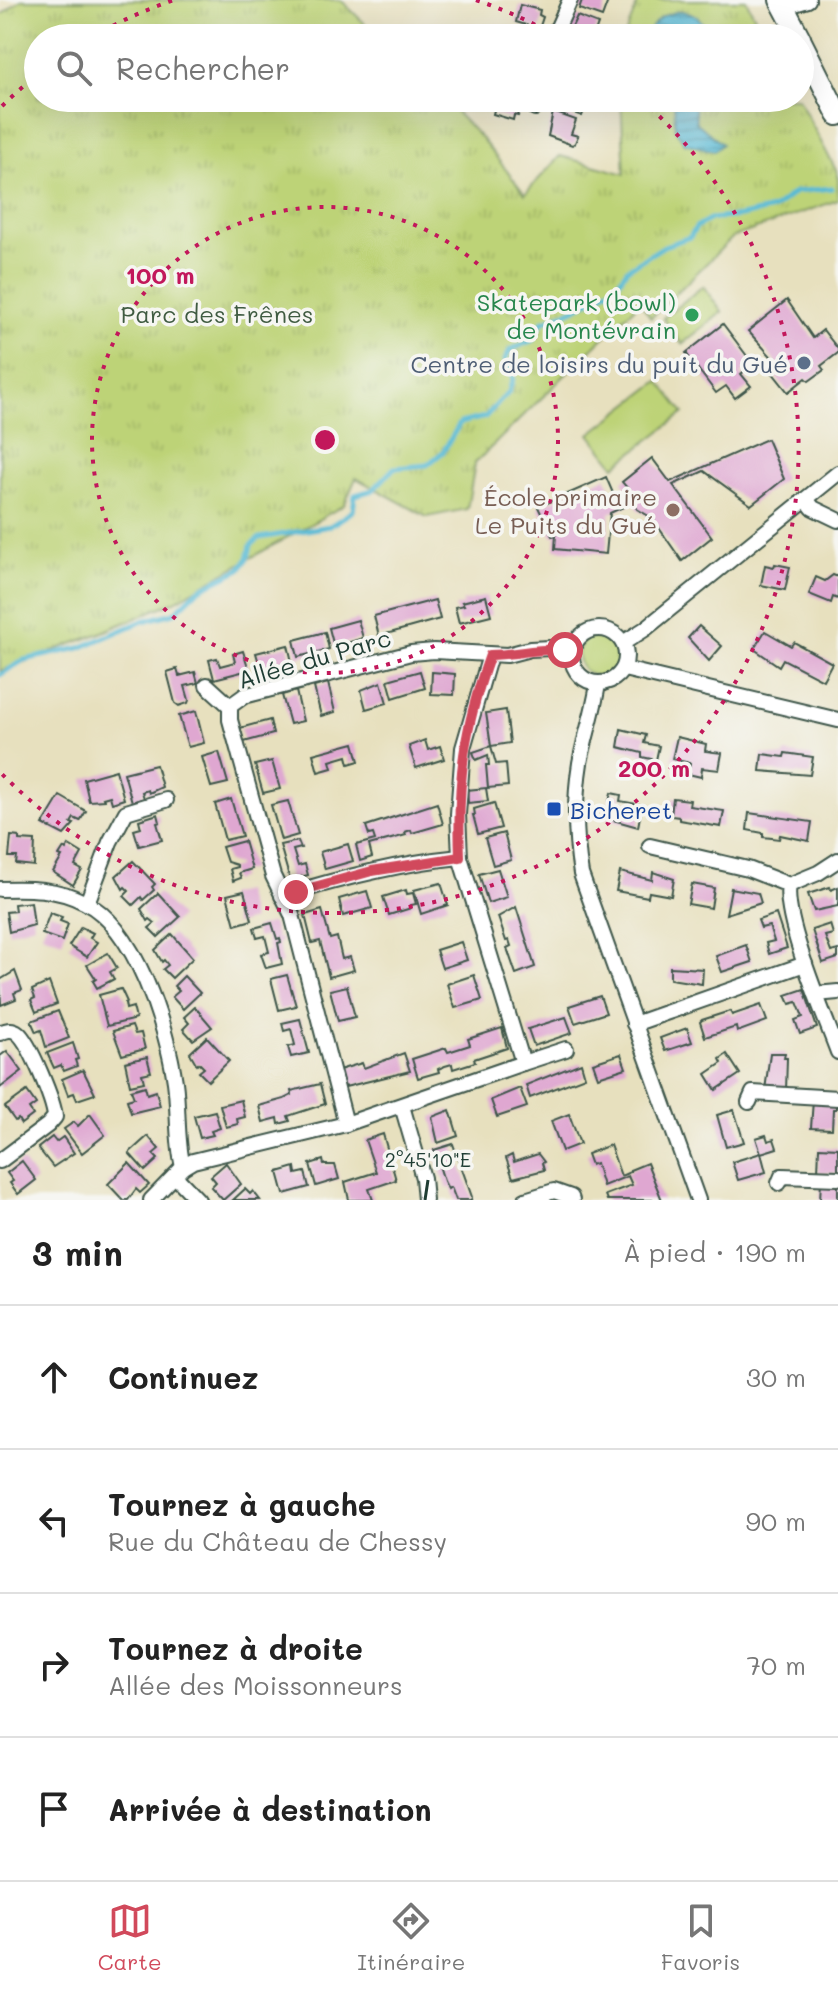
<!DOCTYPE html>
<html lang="fr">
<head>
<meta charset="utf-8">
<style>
  :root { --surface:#fff; --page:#f6f6f6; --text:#222; --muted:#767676; --line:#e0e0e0; --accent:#d1495b }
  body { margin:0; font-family:Mali,sans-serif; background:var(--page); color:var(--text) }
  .stop { position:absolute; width:24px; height:24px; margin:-18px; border:6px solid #d1495b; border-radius:50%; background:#fff }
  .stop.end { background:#d1495b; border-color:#fff; box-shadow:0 2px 8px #0008 }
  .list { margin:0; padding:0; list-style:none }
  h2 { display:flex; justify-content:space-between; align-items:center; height:104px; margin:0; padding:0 32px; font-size:34px }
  h2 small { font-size:26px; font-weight:400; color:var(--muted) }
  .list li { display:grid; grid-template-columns:52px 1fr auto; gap:24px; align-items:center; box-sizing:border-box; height:144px; padding:0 32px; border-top:2px solid var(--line) }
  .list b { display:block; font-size:30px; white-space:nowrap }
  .list p { margin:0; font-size:26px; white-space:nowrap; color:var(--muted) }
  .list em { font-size:26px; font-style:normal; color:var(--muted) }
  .icon { flex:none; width:44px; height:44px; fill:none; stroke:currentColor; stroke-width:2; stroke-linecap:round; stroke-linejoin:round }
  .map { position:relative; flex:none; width:838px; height:1200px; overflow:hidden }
  .search { position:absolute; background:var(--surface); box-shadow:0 8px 32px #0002; left:24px; right:24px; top:24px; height:88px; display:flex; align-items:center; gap:20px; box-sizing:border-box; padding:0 28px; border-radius:44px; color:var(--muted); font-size:30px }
  .sheet { height:680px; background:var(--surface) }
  nav { display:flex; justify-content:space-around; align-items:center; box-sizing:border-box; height:112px; border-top:2px solid var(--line); background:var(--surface); font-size:22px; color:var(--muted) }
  nav a { display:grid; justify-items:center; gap:4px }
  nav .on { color:var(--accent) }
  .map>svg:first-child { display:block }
  .green { fill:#bdd377; stroke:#6e8856; stroke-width:2 }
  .park { fill:url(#park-tufts); stroke:#6e8856; stroke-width:2 }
  .water { fill:url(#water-rules); stroke:#3a7c84; stroke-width:2 }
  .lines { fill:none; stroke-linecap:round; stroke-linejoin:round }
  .stream { stroke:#56bad5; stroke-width:5 }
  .building { fill:#dfa7d1 }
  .street-casing { stroke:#3d5549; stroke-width:18 }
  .secondary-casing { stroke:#3d5549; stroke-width:24 }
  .street { stroke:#fff; stroke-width:14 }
  .secondary { stroke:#fff; stroke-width:20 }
  .route { stroke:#d1495b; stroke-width:10 }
  .ticks { fill:none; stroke:#1f3d34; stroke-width:3 }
  .ring { fill:none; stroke:#c2185b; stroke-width:4; stroke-dasharray:4 8 }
  .leisure-dot { fill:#2e9e5b; stroke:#f6f6f2; stroke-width:3 }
  .service-dot { fill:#5c6f8a; stroke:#f6f6f2; stroke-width:3 }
  .education-dot { fill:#8d6e63; stroke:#f6f6f2; stroke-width:3 }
  .transit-dot { fill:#1a4fb4; stroke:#f6f6f2; stroke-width:3 }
  .labels { text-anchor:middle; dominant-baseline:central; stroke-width:7; stroke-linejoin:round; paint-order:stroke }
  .leisure-label { font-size:24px; fill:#27864d; stroke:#f6f6f2; text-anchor:end }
  .park-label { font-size:24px; fill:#3f5b41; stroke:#f6f6f2 }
  .service-label { font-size:24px; fill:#4e5e75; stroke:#f6f6f2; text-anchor:end }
  .education-label { font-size:24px; fill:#785e54; stroke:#f6f6f2; text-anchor:end }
  .street-label { font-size:24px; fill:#1f3d34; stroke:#f6f6f2 }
  .transit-label { font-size:24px; fill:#164399; stroke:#f6f6f2; text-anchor:start }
  .ticks-label { font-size:20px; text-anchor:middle; fill:#1f3d34; stroke:#f6f6f2; stroke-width:7; stroke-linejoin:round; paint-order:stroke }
  .centre { fill:#c2185b; stroke:#f6f6f2; stroke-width:4 }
  .ring-label { font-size:24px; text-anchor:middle; font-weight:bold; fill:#c2185b; stroke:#f6f6f2; stroke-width:7; stroke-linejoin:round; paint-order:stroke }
</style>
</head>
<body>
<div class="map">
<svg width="838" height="1200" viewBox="0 0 838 1200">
  <defs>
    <pattern id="park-tufts" width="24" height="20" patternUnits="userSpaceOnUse" patternTransform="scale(2)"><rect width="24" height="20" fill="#bdd377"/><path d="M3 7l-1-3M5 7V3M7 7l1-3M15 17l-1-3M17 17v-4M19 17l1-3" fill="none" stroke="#a2b668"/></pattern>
    <pattern id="water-rules" width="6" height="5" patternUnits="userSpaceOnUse" patternTransform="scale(2)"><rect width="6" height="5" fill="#56bad5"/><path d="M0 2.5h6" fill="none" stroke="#4798ae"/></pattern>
  </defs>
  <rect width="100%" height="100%" fill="#f6f6f2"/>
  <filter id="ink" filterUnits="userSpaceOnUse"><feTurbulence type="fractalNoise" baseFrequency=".0125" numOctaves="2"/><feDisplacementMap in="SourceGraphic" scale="16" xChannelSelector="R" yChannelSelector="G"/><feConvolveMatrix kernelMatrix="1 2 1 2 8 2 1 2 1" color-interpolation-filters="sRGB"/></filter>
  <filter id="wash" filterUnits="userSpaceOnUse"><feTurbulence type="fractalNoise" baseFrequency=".006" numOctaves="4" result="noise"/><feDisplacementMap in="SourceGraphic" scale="32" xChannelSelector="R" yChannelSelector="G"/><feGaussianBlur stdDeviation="1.8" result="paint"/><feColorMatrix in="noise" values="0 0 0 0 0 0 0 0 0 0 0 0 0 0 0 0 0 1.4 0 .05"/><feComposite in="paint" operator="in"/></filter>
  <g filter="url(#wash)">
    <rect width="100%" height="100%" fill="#e7e0be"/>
    <g class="green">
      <path d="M703,286L722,312L682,344L663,318Z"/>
      <path d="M659,381L684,413L615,466L590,434Z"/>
      <circle cx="599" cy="655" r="21"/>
    </g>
    <g class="park">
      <path d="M21,0H341L379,38H38V98H442L481,138L525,194L560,156L625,174L621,98H798L838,174V200L733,237L651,318L640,302L475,463L467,509L427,517L356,478L344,505L173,602L98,634L0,671V16Z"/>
      <path d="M639,0H746L766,38H624Z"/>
    </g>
    <g class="water">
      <path d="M682,11L697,16L715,38H653L649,33C655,18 666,13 682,11Z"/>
      <path d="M674,98H701L695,107L696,122L722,144L714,151L684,143L675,128Z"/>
    </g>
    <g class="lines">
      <path class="stream" d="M0,675L24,660L80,648L143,621L174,613L199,589L240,569L248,558L251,545L260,538L330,526L353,511L355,495L373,490L394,468L427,465L443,452L460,423L485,417L509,392L513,378L505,360L510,350L533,340L542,322L572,310L616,286L627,269L664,246L690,237L696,227L710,219L741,216L773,209L795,192L832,188"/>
    </g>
    <g id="blocks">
      <g class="building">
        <path d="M582,0L608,1L602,17L579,9Z"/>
        <path d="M520,5L540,10L539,15L543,17L539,29L516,22Z"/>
        <path d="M577,16L598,24L593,38H582L569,33Z"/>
        <path d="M497,98L522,104L518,116L514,115L513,120L493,114Z"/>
        <path d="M563,98L588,99L582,116L559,108Z"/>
        <path d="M553,112L576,120L571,134L578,136L575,143L572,145L548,136Z"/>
        <path d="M787,300L813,338L823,330L838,349V353L821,366L824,370L809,381L806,378L788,392L772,372L780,366L748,331Z"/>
        <path d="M723,324L753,364L741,374L751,386L735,398L726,386L716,393L686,353Z"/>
        <path d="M767,439L784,479L751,505L704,471L673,485L712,537L682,561L652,518L637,509L634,502L610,513L606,554L555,549L556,535L552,536L538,507L606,477L618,505L635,497L622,482L652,458L670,482Z"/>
        <path d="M775,564L790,567L785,590L761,585L765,565L774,567Z"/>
        <path d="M833,575L838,577V599L833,597L831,603L809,594L816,577L825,581Z"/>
        <path d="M486,596L491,615L459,623L455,607L464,605L462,602Z"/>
        <path d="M435,600L440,619L379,636L374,616Z"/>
        <path d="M358,620L363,638L334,647L329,628Z"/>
        <path d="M699,626L722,646L709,661L688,638Z"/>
        <path d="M765,631L791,646L794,642L832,663L823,680L783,659L779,666L754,649Z"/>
        <path d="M325,632L329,649L298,657L294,640Z"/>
        <path d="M288,645L292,662L261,670L256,653Z"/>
        <path d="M243,651L249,670L214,679L209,660L217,658L220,666L235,662L233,654Z"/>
        <path d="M177,669L179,676L195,672L198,683L185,686L189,700L188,703L179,706L175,703L167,672Z"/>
        <path d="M420,671L425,688L393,698L388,680Z"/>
        <path d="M432,672L455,674L454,695L431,694Z"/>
        <path d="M381,682L387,703L366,709L361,690Z"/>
        <path d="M328,683L335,712L321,716L314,687Z"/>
        <path d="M296,691L303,721L290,724L282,695Z"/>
        <path d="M506,710L510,743L491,746L496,764L506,763L508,786L488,788L486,765H489L488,755L476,760L473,752L491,746L486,713Z"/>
        <path d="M196,711L204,743L188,747L179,716Z"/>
        <path d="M270,720L273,734L244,742L240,728Z"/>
        <path d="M621,729L646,735L644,743L659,746L656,760L642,757V753L618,747Z"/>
        <path d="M677,737L706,744L705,751L722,753L719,770L702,768L701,777L688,774L690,763L672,759Z"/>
        <path d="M425,740L428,750L440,746L444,759L416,768L409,746Z"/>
        <path d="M354,743L359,761L349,764L347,756L330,761L332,768L318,772L313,754Z"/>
        <path d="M219,752L228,783L211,787L202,757Z"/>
        <path d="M785,753L813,757L810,775L760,771L762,754L784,757Z"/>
        <path d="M272,761L280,789L263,793L255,765Z"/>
        <path d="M156,765L162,787L149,793L148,790L142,792L144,798L132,802L124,773Z"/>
        <path d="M116,770L124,799L112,803L110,796L103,798L104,800L89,801L84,779Z"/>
        <path d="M486,788L488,801L468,803L467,790Z"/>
        <path d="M611,793L621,795L620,801L642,805L638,827L606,818Z"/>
        <path d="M60,796L86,811L80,821L74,818L71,823L74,824L64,835L43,824Z"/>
        <path d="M673,798L690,800L689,806L724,811L721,827L679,820V817L671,816Z"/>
        <path d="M231,799L242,836L225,840L215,804Z"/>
        <path d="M288,801L298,835L281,840L271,805Z"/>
        <path d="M437,803L443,824L412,833L411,830L405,832L406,835L369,845L372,857L360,861L356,845L375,840L373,834L369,835L366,826Z"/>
        <path d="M494,803L501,828L478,834L473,815H475L474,809Z"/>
        <path d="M749,813L812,822L809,841L780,835L779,839L772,838L763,837V833L747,830Z"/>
        <path d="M158,814L160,822L157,823L162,840L139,846L134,830L141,828L139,820Z"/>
        <path d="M504,833L511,860L493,865L485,838Z"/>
        <path d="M11,836L19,837V840L35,841L34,866L16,864L17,857H9Z"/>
        <path d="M244,841L252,869L239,873L241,878L233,881L230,869L237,867V865L227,862L222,847Z"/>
        <path d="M298,841L301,848L293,850L298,866L305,864L308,875L290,880L280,845Z"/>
        <path d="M348,844L353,861L325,869L320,852Z"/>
        <path d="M69,845L82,853L75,866L82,870L73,885L53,872L62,857L59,856L64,848L66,850Z"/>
        <path d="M133,861L155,884L152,887L154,890L143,900L141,897L133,905L124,896L129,891L125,887L123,889L116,876Z"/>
        <path d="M498,869L507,897L488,903L479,874Z"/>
        <path d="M620,872L652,880L653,872L674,879L671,896L649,892L648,897L616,891Z"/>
        <path d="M441,883L448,905L421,914L414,890Z"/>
        <path d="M692,884L714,888L711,908L688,904Z"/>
        <path d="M830,887L831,890L838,887V906L814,911L808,894Z"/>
        <path d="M731,888L758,893L761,903L726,914Z"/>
        <path d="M406,890L407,894L413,893L416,904L411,905V908L389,915L383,897Z"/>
        <path d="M244,891L252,920L235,925L227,895Z"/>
        <path d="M367,891L372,908L343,916L339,899Z"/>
        <path d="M158,893L180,917L158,937L149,928L155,923L150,919L148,921L141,909Z"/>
        <path d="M31,902L34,925L9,932L6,912L15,911L14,904Z"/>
        <path d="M516,907L535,967L516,974L507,948L511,946L509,940L506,941L498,917Z"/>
        <path d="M322,910L330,939L337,937L342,959L350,957L354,970L329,977L320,941L312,943L305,915Z"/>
        <path d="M50,913L62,917L60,921L68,924L62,941L42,934Z"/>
        <path d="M776,914L787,948L769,954L766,943L774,941L769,926L761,928L758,920Z"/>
        <path d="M272,923L277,939L280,938L281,942L278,943L282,964L266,968L261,954L269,952L265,936L257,938L254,928Z"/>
        <path d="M830,924L833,934L825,936L831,952L838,950V958L823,963L812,930Z"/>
        <path d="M81,927L93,933L90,938L97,942L87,957L69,946Z"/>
        <path d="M172,934L193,958L172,978L163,969L168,965L164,960L162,962L155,950Z"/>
        <path d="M461,942L467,960L442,968L436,950Z"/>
        <path d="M746,945L752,962L722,972L716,956Z"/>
        <path d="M108,953L117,968L110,972L114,979L97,988L93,981L96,979L87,965Z"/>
        <path d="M670,967L703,969L702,984L670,979Z"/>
        <path d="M15,971L22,990L14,993L16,999L1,1005L0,980Z"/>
        <path d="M287,975L296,1006L279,1010L271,979Z"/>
        <path d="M474,975L482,1000L455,1008L447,984Z"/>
        <path d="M184,976L200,993L183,1009L172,997L179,991L174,986Z"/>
        <path d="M49,982L57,1004L36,1012L31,1000L35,998L32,990Z"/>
        <path d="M347,986L355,1017L338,1021L330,990Z"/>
        <path d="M121,989L127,1002L125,1003L126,1009L133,1007L136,1019L107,1026L99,995Z"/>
        <path d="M804,989L817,1028L800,1034L795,1020L803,1017L797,1002L790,1004L786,995Z"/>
        <path d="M600,996L606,1013L575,1023L569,1006Z"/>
        <path d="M761,1005L767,1021L737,1032L736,1027L705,1037L700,1022L702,1020L730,1011L732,1015Z"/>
        <path d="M195,1007L212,1027L193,1040L183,1029L189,1023L184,1017Z"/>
        <path d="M58,1011L69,1038L46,1047L41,1030L36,1032L31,1021Z"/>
        <path d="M566,1017L572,1033L534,1046L528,1029Z"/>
        <path d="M300,1019L309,1053L291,1057L288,1047L295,1045L291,1029L284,1031L282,1023Z"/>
        <path d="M132,1026L135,1034L141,1033L145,1049L122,1055L113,1031Z"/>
        <path d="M502,1028L507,1048L474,1059L475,1062L453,1069L452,1064L445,1066L438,1069L439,1072L418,1078L412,1059L446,1048L448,1052L470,1045L468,1039Z"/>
        <path d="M687,1028L692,1042L665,1051L660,1038Z"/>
        <path d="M207,1037L229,1061L208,1081L199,1072L204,1068L199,1063L197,1065L190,1053Z"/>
        <path d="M73,1043L78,1059L75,1060L77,1066L64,1071L61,1065L54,1068L47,1053Z"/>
        <path d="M7,1051L22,1071L0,1088V1056Z"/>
        <path d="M404,1053L410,1071L345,1087L339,1070L362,1063L364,1068Z"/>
        <path d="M770,1053H785L784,1058H787L786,1091L765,1090Z"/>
        <path d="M621,1054L626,1068L598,1077L593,1063Z"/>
        <path d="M727,1054L740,1074L716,1090L706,1074L722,1063L720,1059Z"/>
        <path d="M147,1057L151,1072L142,1074L144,1082L130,1085L125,1062Z"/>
        <path d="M581,1063L585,1077L530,1098L526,1085Z"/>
        <path d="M83,1070L95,1094L77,1100L74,1093L68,1095L62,1079Z"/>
        <path d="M320,1084L325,1104L288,1116L290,1121L279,1124L278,1118L263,1122L259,1106L284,1099L292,1095L291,1091Z"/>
        <path d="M145,1086L147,1094L156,1091L160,1106L131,1113L127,1100L134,1098L131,1090Z"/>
        <path d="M520,1088L527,1107L497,1117L491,1100Z"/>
        <path d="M27,1091L36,1104L29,1109L33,1115L21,1124L18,1119L15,1121L5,1107Z"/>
        <path d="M241,1100L245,1117L237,1119L238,1124L226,1127L220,1105Z"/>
        <path d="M813,1100L836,1102V1109H833L832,1129L811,1128Z"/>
        <path d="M450,1110L458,1136L438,1143L432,1117Z"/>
        <path d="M734,1110L744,1142L726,1147L717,1115Z"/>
        <path d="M215,1111L220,1128L211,1131L213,1135L200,1138L194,1116Z"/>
        <path d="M90,1114L105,1135L82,1153L64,1129L74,1122L78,1126Z"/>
        <path d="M569,1114L580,1144L562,1151L551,1121Z"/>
        <path d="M383,1134L396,1180L369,1189L373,1200H349L345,1182L376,1172L365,1140Z"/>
        <path d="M766,1135L768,1141L774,1139L777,1148L761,1153L756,1138Z"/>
        <path d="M148,1136L159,1149L153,1154L158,1159L145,1171L129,1153Z"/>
        <path d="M52,1137L56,1142L63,1137L74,1153L53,1167L38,1148Z"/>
        <path d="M453,1144L472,1197L471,1200H456L451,1187L448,1189L444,1181L434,1150Z"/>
        <path d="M610,1145L621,1176L630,1172V1170L647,1163L662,1200H607L605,1195L632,1185L628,1176L603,1186L596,1163L591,1165L587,1154Z"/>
        <path d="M819,1147L838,1148V1173L818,1172Z"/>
        <path d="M761,1153L766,1172L738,1180L732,1162Z"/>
        <path d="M538,1154L544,1162L542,1163L544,1170L513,1178L506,1158L512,1155L514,1162Z"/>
        <path d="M323,1160L324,1165H335L339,1179L316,1186L310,1164Z"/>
        <path d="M22,1161L36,1180L18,1194L10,1183L13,1181L7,1173Z"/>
        <path d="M129,1163L149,1185L140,1193L136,1189L128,1200H123L108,1184Z"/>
        <path d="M226,1163L241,1184L223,1200L211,1187L216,1182L211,1176Z"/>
        <path d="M295,1167L296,1174L305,1172L309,1187L284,1194L278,1172Z"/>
        <path d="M821,1181L838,1182V1200H820Z"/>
        <path d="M245,1189L250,1194L253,1191L260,1200H233Z"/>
      </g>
    </g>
  </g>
  <g filter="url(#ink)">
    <use href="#blocks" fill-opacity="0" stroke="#3d5549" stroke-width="2"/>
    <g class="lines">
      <g class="street-casing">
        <g id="street">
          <path d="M784,7L808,0"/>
          <path d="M553,38L570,0"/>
          <path d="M535,108L538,98"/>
          <path d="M806,499L813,508L838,520"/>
          <circle cx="599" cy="656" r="27"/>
          <path d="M623,643L645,629L838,473"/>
          <path d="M624,669L838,720"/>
          <path d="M598,684C594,711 585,736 580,763C574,800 575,837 581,874L698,1200"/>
          <path d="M207,685L230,706"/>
          <path d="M650,846L748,869L789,885"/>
          <path d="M838,860L818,873L789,885C782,917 825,1017 838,1052"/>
          <path d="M0,889C29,888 57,888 84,902C136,927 167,1028 175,1082C179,1110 176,1140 183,1167"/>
          <path d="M282,896C341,878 399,863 460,857"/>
          <path d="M87,903L110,842L126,812L166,800"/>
          <path d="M816,994L838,992"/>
          <path d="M634,1024L805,964"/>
          <path d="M0,1033C6,1030 12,1028 18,1033C30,1043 54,1102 55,1117L48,1125L0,1161"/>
          <path d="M523,1063L566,1049"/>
          <path d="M749,1102L753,1093L838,1098"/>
          <path d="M402,1106L423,1178L425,1200"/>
          <path d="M346,1124L292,915L273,876L230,720V706L244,696L411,653L434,651L507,655L530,649L550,648L571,651"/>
          <path d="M175,1176L198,1200"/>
          <path d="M779,1183L782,1176L838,1178"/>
          <path d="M151,1200L183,1167L193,1161L346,1124L523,1063L460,857L458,814L463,748L490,655"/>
          <path d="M525,1200L554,1191L571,1197L572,1200"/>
        </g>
      </g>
      <g class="secondary-casing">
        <g id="secondary">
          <path d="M780,0L800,38"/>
          <path d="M800,39L838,115"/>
        </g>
      </g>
      <use href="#street" class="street"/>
      <use href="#secondary" class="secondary"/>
    </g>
  </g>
  <g class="lines" filter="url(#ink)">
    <path class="route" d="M296,892L372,871L460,857C457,780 464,727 490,655C516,655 539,647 565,650"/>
  </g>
  <path class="ticks" d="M425,1200L428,1180"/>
  <g class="ring">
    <circle cx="325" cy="440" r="233"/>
    <path d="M2 106A465 465 0 0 1 36 76M92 37A465 465 0 0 1 174 0M476 0A465 465 0 0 1 558 37M642 100A465 465 0 1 1 2 774"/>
  </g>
  <circle class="leisure-dot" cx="692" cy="315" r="8"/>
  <circle class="service-dot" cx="804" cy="363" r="8"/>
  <circle class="education-dot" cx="673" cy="510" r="8"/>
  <rect class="transit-dot" x="546" y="801" width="16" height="16" rx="4"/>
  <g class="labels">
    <g class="leisure-label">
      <text x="676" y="301">Skatepark (bowl)<tspan x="676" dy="28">de Montévrain</tspan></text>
    </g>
    <g class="park-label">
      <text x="217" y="313">Parc des Frênes</text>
    </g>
    <g class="service-label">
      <text x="788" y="363">Centre de loisirs du puit du Gué</text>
    </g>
    <g class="education-label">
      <text x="657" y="496">École primaire<tspan x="657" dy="28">Le Puits du Gué</tspan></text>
    </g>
    <g class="street-label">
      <text transform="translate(314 658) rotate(-16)">Allée du Parc</text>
    </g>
    <g class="transit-label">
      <text x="570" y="809">Bicheret</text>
    </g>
  </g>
  <g class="ticks-label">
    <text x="428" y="1167">2°45'10"E</text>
  </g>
  <circle cx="325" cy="440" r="12" class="centre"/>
  <g class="ring-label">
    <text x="160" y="284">100 m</text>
    <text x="654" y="777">200 m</text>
  </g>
</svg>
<div class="stop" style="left:565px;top:650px"></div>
<div class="stop end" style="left:296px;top:892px"></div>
<div class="search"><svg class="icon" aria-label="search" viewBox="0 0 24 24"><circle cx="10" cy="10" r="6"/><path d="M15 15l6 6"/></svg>Rechercher</div>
</div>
<section class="sheet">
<h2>3 min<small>À pied · 190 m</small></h2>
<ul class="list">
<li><svg class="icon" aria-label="ahead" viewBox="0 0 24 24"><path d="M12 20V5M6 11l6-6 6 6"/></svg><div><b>Continuez</b></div><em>30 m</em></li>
<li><svg class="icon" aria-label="left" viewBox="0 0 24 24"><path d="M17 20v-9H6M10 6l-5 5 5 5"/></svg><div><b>Tournez à gauche</b><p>Rue du Château de Chessy</p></div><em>90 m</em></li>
<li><svg class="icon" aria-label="right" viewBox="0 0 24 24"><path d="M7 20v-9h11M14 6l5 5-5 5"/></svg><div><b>Tournez à droite</b><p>Allée des Moissonneurs</p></div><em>70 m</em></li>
<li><svg class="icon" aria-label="arrive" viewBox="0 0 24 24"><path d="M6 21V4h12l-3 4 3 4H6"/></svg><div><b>Arrivée à destination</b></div></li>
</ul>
</section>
<nav>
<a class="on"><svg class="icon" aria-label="map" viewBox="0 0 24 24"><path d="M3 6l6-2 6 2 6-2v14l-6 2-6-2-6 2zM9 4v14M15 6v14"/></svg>Carte</a>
<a><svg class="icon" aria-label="directions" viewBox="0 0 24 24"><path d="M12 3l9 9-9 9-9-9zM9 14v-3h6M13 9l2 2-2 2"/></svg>Itinéraire</a>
<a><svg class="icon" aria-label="saved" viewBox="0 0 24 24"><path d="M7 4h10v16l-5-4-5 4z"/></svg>Favoris</a>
</nav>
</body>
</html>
